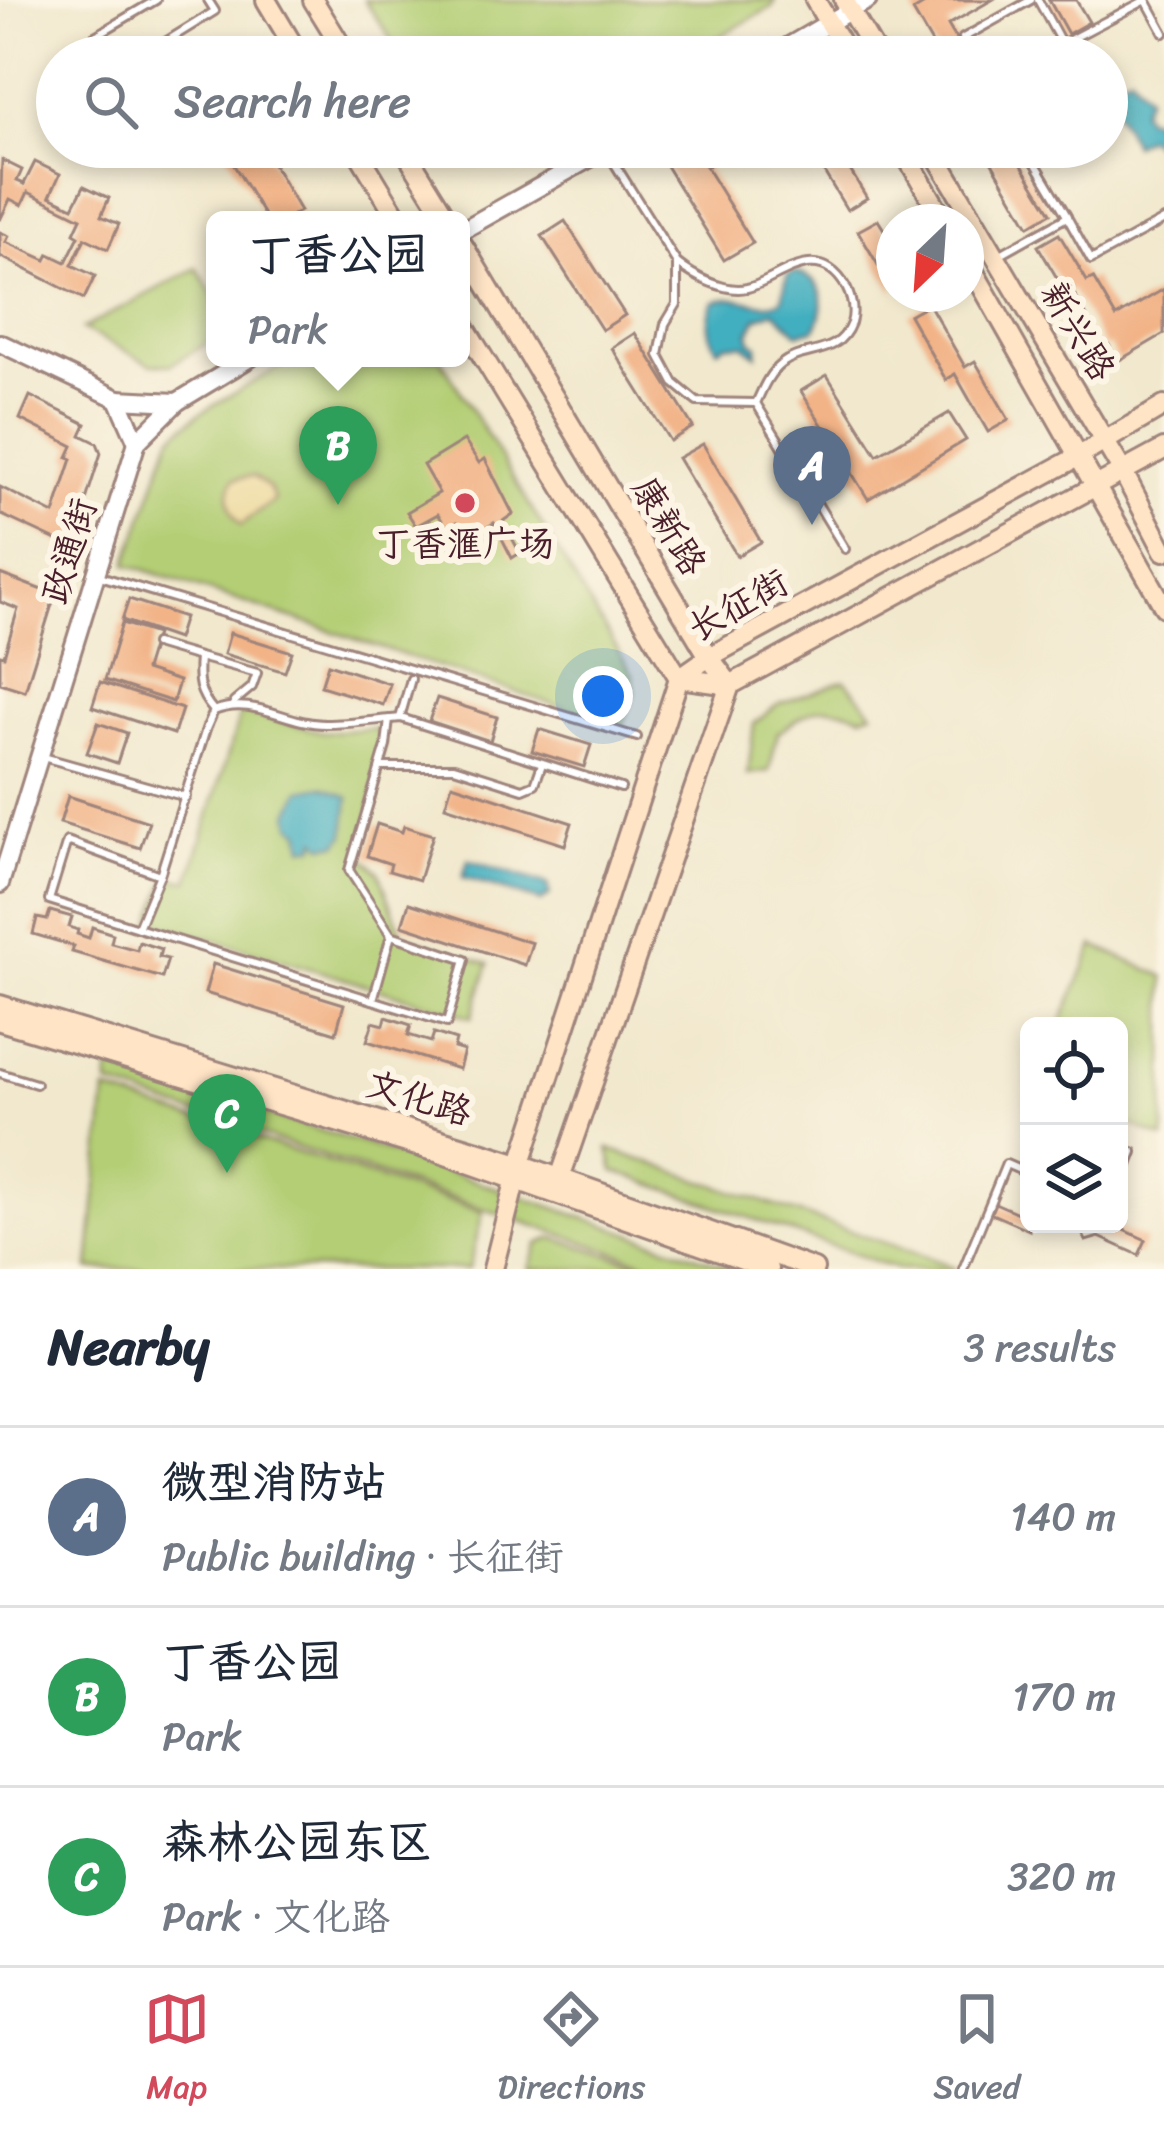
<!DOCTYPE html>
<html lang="en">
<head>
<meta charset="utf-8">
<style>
  :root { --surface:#fff; --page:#f6f6f7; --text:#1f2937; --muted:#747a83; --line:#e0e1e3; --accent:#d1495b }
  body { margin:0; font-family:Sriracha,"LXGW WenKai TC",sans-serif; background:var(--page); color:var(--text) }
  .controls { position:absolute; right:36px; bottom:36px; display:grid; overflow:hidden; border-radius:18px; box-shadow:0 6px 18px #0003 }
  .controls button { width:108px; height:108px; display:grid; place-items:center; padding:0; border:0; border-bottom:3px solid var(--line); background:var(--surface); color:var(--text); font:60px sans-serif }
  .compass { position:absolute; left:876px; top:204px; width:108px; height:108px; border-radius:50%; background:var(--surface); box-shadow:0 6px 18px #0003; rotate:205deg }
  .you { position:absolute; left:603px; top:696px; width:42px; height:42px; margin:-30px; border:9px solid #fff; border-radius:50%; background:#1a73e8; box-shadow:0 0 0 18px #1a73e833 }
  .badge { display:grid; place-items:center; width:78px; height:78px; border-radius:50%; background:var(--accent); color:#fff; font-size:39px; font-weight:700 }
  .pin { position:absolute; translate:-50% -99px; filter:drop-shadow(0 3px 6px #0008) }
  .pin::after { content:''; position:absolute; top:63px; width:42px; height:36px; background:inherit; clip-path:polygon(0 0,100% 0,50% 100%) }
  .popup { position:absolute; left:206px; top:211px; width:264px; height:156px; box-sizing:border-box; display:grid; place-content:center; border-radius:18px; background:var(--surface); filter:drop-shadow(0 3px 9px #0005); font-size:39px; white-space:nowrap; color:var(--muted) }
  .popup b { font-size:45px; color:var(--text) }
  .popup::after { content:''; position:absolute; left:50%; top:100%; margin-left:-24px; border:24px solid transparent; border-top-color:var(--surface) }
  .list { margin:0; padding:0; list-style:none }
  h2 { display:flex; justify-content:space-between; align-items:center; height:156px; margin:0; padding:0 48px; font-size:51px }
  h2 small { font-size:39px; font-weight:400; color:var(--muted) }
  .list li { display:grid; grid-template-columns:78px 1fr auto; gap:36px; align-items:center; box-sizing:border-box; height:180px; padding:0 48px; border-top:3px solid var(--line) }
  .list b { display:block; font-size:45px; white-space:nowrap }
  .list p { margin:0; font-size:39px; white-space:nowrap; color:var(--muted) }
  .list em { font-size:39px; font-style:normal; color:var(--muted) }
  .icon { flex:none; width:66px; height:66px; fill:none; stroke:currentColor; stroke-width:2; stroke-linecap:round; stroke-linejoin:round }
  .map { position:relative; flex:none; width:1164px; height:1269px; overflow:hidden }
  .search { position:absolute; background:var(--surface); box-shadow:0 6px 18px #0003; left:36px; right:36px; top:36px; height:132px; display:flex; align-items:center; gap:30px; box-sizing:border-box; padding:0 42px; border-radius:66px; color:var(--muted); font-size:45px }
  .sheet { height:696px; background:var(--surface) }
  nav { display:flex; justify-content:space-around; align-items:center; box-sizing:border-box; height:168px; border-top:3px solid var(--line); background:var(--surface); font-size:33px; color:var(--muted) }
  nav a { display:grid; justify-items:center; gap:6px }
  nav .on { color:var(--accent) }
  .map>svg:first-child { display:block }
  .green { fill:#b3ce74; stroke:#7e7650; stroke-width:3 }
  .sand { fill:#eeda9e; stroke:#9c7c64; stroke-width:3 }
  .water { fill:#42afc0; stroke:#466776; stroke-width:3 }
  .building { fill:#f2b387 }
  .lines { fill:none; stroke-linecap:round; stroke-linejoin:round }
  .service-casing { stroke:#9e847c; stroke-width:12 }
  .tertiary-casing { stroke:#9e847c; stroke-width:22 }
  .secondary-casing { stroke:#9e847c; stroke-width:24 }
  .service { stroke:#fff; stroke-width:6 }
  .tertiary { stroke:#fff; stroke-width:16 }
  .secondary { stroke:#ffe4c6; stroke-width:18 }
  .poi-dot { fill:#d1495b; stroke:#fcf5e5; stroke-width:4.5 }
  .labels { text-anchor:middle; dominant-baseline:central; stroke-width:12; stroke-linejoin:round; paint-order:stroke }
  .street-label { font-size:36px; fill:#4a1f2b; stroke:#fcf5e5 }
  .poi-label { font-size:36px; fill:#4a1f2b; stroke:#fcf5e5 }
</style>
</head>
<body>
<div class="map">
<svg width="1164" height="1269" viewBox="0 0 1164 1269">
  <rect width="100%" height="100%" fill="#fcf5e5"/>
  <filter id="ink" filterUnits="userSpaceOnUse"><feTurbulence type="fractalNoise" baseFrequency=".00833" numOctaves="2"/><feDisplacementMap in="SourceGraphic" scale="24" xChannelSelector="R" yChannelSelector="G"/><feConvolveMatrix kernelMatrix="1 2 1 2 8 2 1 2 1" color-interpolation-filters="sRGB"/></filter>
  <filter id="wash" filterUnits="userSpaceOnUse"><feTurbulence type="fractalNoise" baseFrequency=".004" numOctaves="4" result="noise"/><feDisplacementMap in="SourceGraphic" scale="48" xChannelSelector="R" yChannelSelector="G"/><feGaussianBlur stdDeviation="2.7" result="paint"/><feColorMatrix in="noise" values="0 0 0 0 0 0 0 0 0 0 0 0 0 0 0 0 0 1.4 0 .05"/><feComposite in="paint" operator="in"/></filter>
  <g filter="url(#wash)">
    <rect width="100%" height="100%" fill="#f1e8cd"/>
    <g class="green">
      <path d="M364,0H775L772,7L683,57H397L391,39Z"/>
      <path d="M197,268L215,298V339L170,365L151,364L82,329Z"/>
      <path d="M295,358H440L633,675L635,692L622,727L127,564L171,437L199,414Z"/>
      <path d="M845,680L873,712L862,716C821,700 812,709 778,733L769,771L748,774L754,724L777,705Z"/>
      <path d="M241,712L323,732L375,729L383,744L362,856L379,872L402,935L489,964L472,1017L151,921L168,877L189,881Z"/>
      <path d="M1094,946L1164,976V1139L1119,1120V1026H1060Z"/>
      <path d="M109,1067L372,1146L735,1269H666L109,1085Z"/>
      <path d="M106,1091L483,1212L469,1269H89Z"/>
      <path d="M609,1149L944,1263L956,1269H898L614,1171Z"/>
      <path d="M553,1238L657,1269H529L538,1244Z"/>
    </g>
    <path class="sand" d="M253,476L269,488L275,500L241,525C229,513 225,493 234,479Z"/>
    <g class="water">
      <path d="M1130,74L1147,96L1141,110L1146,118L1158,120L1164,146L1160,149L1147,137L1133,144L1111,103L1116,100L1109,86Z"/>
      <path d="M794,272C826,279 828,304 815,329L798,333L774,311L757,318L749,333L751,341L758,345L757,355L743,344H725L718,349C707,336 706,317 714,302C739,291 758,312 782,300L787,275Z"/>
      <path d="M323,786L349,797L345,835L338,844L323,845L317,839L314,847H304L301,831L292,825L290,813L301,790Z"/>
      <path d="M468,860L547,884L550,895L541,902L463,877Z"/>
    </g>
    <g id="blocks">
      <g class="building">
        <path d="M931,0H992L948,25L962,49L957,52L960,57H940L913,11Z"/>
        <path d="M1049,0H1076L1089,22L1068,34Z"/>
        <path d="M223,147H263L300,211L284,220H267Z"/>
        <path d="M674,147H738L706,167L753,243L724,260L660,156Z"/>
        <path d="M809,147H836L867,198L847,210Z"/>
        <path d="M983,147H1011L1051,213L1029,226Z"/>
        <path d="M2,160L22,170L17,181L24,184L35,162L60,174L50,196L73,207L84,186L109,198L101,216L119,224L108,249L85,238L72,265L95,276L84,299L0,256V232L9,236L6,242L46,260L49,254L66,262L79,236L74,233L81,218L28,192L22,205L10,199L0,220Z"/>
        <path d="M878,220L894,246V292L858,231Z"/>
        <path d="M565,221L625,315L602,330L542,236Z"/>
        <path d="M1059,234L1087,281L1093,278L1116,317L1164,289V334L1118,361L1109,345L1105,348L1072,290L1066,293L1038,246Z"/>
        <path d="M929,304L965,367L975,361L1009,420L988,432L955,374L946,380L909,315Z"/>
        <path d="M635,333L693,427L670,441L612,348Z"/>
        <path d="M827,375L877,455L949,413L966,440L868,499L801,391Z"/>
        <path d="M30,396L86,424L81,435L97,443L101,453L71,547L0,514V487L54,514L72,459L68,457L73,446L20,419Z"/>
        <path d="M464,440L479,463L485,459L513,514L503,521L520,553L512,558L494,523L467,540L457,522L447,528L438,514L416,526L407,512L439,493L423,465Z"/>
        <path d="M703,444L761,542L737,556L678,458Z"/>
        <path d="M0,574L55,595L25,691L0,683V655L4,656L18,609L0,602Z"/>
        <path d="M129,599L184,617L177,639L122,620Z"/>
        <path d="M122,623L156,634L145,670L179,681L173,702L105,680Z"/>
        <path d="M230,633L292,652L285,672L224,654Z"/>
        <path d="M328,664L390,684L383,705L321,686Z"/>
        <path d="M100,682L182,709L174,734L92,707Z"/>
        <path d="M437,698L497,717L490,741L429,721Z"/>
        <path d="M98,723L127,733L117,763L87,753Z"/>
        <path d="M539,729L591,745L584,767L532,751Z"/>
        <path d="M452,784L572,823L565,845L445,806Z"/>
        <path d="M68,796L149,822L140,848L60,823Z"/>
        <path d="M377,824L402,832L404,826L433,835L419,880L389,871L391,864L367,856Z"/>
        <path d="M409,903L532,943L525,965L402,925Z"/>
        <path d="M50,911L72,917L69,927L78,930L77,934L89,938L92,927L113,934L111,943L137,950L139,942L161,949L159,957L168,959L162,978L72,952L74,946L33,934L37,918L47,920Z"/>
        <path d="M213,964L344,1004L336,1033L205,993Z"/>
        <path d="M386,1017L411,1025L408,1035L431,1042L434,1033L456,1040L454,1048L464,1051L459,1069L367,1041L373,1022L384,1025Z"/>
        <path d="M995,1203L1029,1218V1230L990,1213Z"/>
        <path d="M1069,1224H1111L1146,1240L1139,1255L1099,1237L1086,1241L1080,1229Z"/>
      </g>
    </g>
  </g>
  <g filter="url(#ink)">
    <use href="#blocks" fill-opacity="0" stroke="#9e847c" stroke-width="3"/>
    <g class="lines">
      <g class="service-casing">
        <g id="service">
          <path d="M1038,0L1062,44L1146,0L1164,33"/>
          <path d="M108,57L95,36L156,0"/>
          <path d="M141,57L215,11L208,0"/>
          <path d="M974,57L963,38L1031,0"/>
          <path d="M1026,147L1067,216"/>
          <path d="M606,150L677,263C693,276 725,293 747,288C777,282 817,237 846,287C852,299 855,310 851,323C838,358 804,346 781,364C769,373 763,388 756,403L697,402L674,383L659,355L665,324L677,304V263"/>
          <path d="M997,256L1067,217L1091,260L1164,220"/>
          <path d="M756,403L845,549"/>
          <path d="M100,576L637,737"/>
          <path d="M155,644L199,657C197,681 198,693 214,711"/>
          <path d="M199,657L257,673L252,687L234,702"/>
          <path d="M400,718L411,679"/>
          <path d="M389,719L386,746L349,870L391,935L465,960L447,1023L138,928L161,872L206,729L214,711C253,695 286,724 325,724C350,724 376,720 401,718L621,788"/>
          <path d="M43,757L186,797"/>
          <path d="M380,767H454L523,789L535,784L542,764"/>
          <path d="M138,928L49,900L67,841L160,875"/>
          <path d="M373,1000L391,935"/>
          <path d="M0,1073L36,1084"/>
          <path d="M1119,1188L1133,1152"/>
          <path d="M963,1269L1006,1164L1029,1174"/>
        </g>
      </g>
      <g class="tertiary-casing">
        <g id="tertiary">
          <path d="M770,57L868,0"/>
          <path d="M461,231L610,147"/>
          <path d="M0,343L118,399L137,442"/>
          <path d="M118,399L177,402"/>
          <path d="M0,884L137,442L177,402L250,358"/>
        </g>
      </g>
      <g class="secondary-casing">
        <g id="secondary">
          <path d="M266,0L300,57"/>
          <path d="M313,0L348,57"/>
          <path d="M815,0L849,57"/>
          <path d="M844,0L878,57"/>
          <path d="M355,147L399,220"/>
          <path d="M403,147L448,220"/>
          <path d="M901,147L945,222"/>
          <path d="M931,147L1123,472L1164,551"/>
          <path d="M461,242L709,657L730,685"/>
          <path d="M966,258L1164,607"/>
          <path d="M461,321L679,678L730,685"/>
          <path d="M0,1005L520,1164L814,1269"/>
          <path d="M0,1021L440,1153L768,1269"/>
          <path d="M560,1178L730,685L1164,449"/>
          <path d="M493,1269L516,1178L679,678L709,657L1081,455L1164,406"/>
        </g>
      </g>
      <use href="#service" class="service"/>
      <use href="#tertiary" class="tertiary"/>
      <use href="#secondary" class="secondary"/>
    </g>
  </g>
  <circle class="poi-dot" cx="465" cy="503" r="12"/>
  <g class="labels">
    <g class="street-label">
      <text transform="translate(1078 331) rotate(59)">新兴路</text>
      <text transform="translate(669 526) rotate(59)">康新路</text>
      <text transform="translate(69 551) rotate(-73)">政通街</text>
      <text transform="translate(738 605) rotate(-29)">长征街</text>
      <text transform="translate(419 1098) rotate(17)">文化路</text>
    </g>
    <g class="poi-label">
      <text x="465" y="544">丁香滙广场</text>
    </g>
  </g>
</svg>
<div class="controls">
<button><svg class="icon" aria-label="locate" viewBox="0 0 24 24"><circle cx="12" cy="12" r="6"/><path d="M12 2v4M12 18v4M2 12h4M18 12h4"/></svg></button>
<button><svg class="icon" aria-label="layers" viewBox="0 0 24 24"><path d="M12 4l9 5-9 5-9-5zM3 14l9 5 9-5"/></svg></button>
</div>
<svg class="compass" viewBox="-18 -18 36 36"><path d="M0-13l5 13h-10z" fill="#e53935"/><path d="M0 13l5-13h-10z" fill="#747a83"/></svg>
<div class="you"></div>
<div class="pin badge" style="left:812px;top:525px;background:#5c6f8a">A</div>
<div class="pin badge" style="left:338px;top:505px;background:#2e9e5b">B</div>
<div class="popup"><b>丁香公园</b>Park</div>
<div class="pin badge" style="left:227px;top:1173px;background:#2e9e5b">C</div>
<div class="search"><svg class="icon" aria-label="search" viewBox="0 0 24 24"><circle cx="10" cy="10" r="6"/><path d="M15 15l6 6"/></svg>Search here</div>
</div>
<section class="sheet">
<h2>Nearby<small>3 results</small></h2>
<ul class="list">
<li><span class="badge" style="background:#5c6f8a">A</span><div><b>微型消防站</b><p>Public building · 长征街</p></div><em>140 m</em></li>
<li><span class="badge" style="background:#2e9e5b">B</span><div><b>丁香公园</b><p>Park</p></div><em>170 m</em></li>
<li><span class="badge" style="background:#2e9e5b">C</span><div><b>森林公园东区</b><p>Park · 文化路</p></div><em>320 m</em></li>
</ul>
</section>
<nav>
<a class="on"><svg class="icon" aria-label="map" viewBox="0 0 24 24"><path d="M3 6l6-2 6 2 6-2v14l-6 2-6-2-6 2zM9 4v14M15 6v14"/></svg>Map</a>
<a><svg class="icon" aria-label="directions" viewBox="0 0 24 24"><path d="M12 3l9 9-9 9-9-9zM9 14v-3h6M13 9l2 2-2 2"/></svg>Directions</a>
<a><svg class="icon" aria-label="saved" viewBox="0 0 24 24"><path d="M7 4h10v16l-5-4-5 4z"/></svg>Saved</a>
</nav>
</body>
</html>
